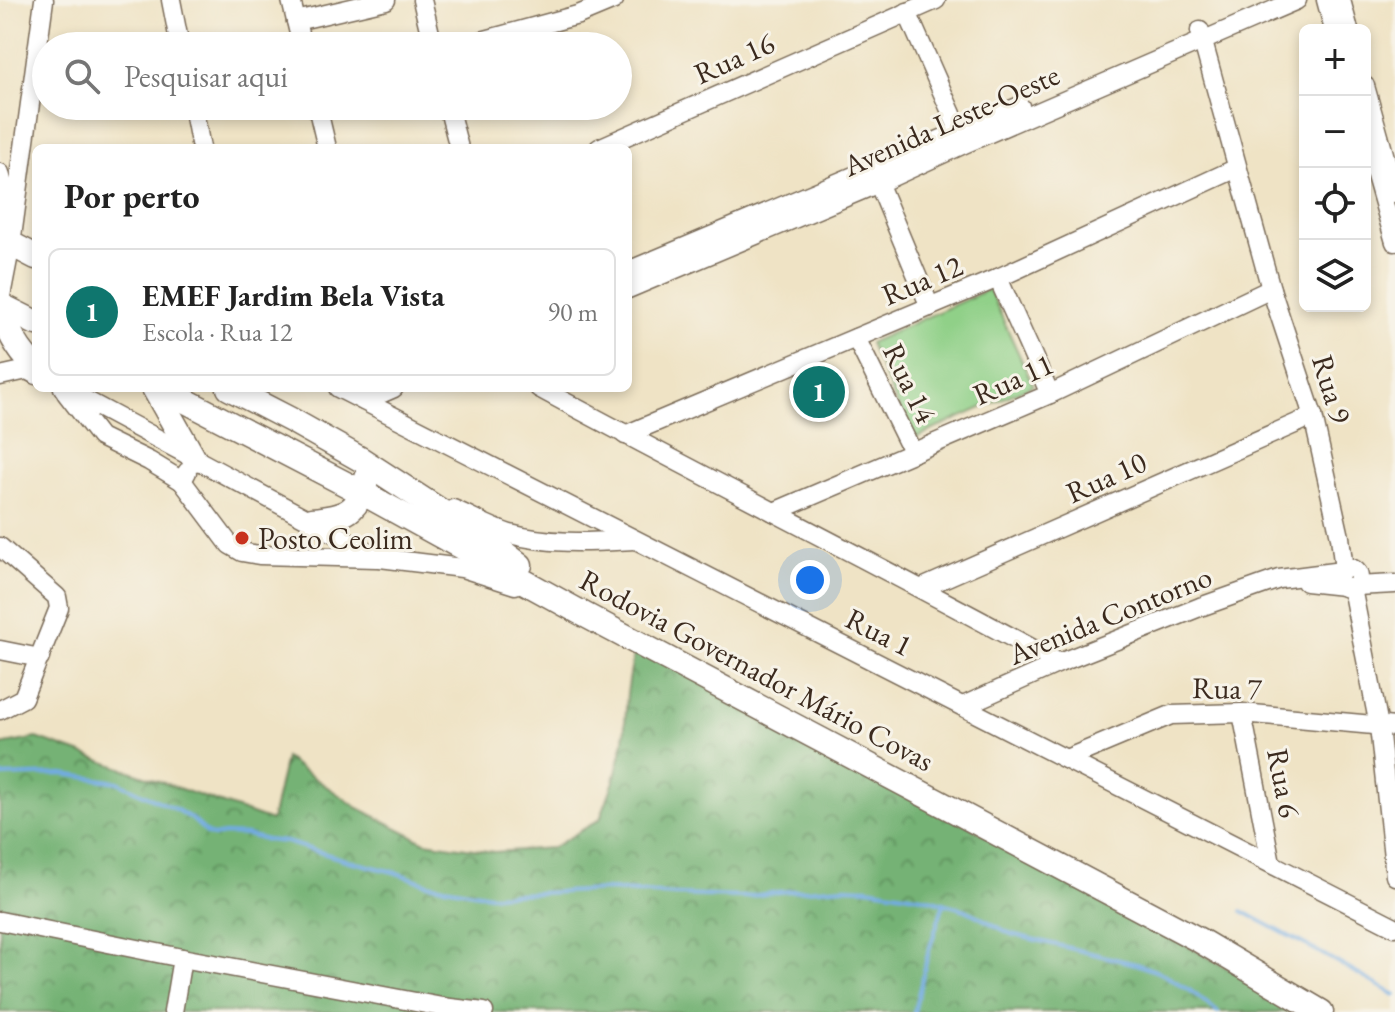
<!DOCTYPE html>
<html lang="pt">
<head>
<meta charset="utf-8">
<style>
  :root { --surface:#fff; --page:#f6f6f6; --text:#222; --muted:#767676; --line:#e0e0e0; --accent:#0f766e }
  body { margin:0; font-family:"EB Garamond",serif; background:var(--page); color:var(--text) }
  .controls { position:absolute; right:24px; top:24px; display:grid; overflow:hidden; border-radius:12px; box-shadow:0 4px 12px #0003 }
  .controls button { width:72px; height:72px; display:grid; place-items:center; padding:0; border:0; border-bottom:2px solid var(--line); background:var(--surface); color:var(--text); font:40px sans-serif }
  .you { position:absolute; left:810px; top:580px; width:28px; height:28px; margin:-20px; border:6px solid #fff; border-radius:50%; background:#1a73e8; box-shadow:0 0 0 12px #1a73e833 }
  .badge { display:grid; place-items:center; width:52px; height:52px; border-radius:50%; background:var(--accent); color:#fff; font-size:26px; font-weight:700 }
  .pin { position:absolute; translate:-50% -50%; border:4px solid #fff; box-shadow:0 2px 8px #0006 }
  .list { margin:0; padding:0; list-style:none }
  h2 { display:flex; justify-content:space-between; align-items:center; height:104px; margin:0; padding:0 32px; font-size:34px }
  h2 small { font-size:26px; font-weight:400; color:var(--muted) }
  .list li { display:grid; grid-template-columns:52px 1fr auto; gap:24px; align-items:center; box-sizing:border-box; height:128px; margin:0 16px 16px; padding:0 16px; border:2px solid var(--line); border-radius:12px }
  .list b { display:block; font-size:30px; white-space:nowrap }
  .list p { margin:0; font-size:26px; white-space:nowrap; color:var(--muted) }
  .list em { font-size:26px; font-style:normal; color:var(--muted) }
  .icon { flex:none; width:44px; height:44px; fill:none; stroke:currentColor; stroke-width:2; stroke-linecap:round; stroke-linejoin:round }
  .map { position:relative; flex:none; width:1395px; height:1012px; overflow:hidden }
  .search { position:absolute; background:var(--surface); box-shadow:0 4px 12px #0003; left:32px; top:32px; width:600px; height:88px; display:flex; align-items:center; gap:20px; box-sizing:border-box; padding:0 28px; border-radius:44px; color:var(--muted); font-size:30px }
  .panel { position:absolute; background:var(--surface); box-shadow:0 4px 12px #0003; left:32px; top:144px; width:600px; height:248px; border-radius:12px }
  .map>svg:first-child { display:block }
  .forest { fill:url(#forest-crowns); stroke:#586e49; stroke-width:2 }
  .green { fill:#90d088; stroke:#667d53; stroke-width:2 }
  .lines { fill:none; stroke-linecap:round; stroke-linejoin:round }
  .stream { stroke:#72abe2; stroke-width:4 }
  .minor-casing { stroke:#7a6b58; stroke-width:21 }
  .major-casing { stroke:#7a6b58; stroke-width:27 }
  .minor { stroke:#fff; stroke-width:18 }
  .major { stroke:#fff; stroke-width:24 }
  .poi-dot { fill:#c8321e; stroke:#f7f3e8; stroke-width:3 }
  .labels { text-anchor:middle; dominant-baseline:central; stroke-width:6; stroke-linejoin:round; paint-order:stroke }
  .street-label { font-size:30px; fill:#3b2a1e; stroke:#f7f3e8 }
  .poi-label { font-size:30px; fill:#3b2a1e; stroke:#f7f3e8; text-anchor:start }
</style>
</head>
<body>
<div class="map">
<svg width="1395" height="1012" viewBox="0 0 1395 1012">
  <defs>
    <pattern id="forest-crowns" width="20" height="18" patternUnits="userSpaceOnUse" patternTransform="scale(2)"><rect width="20" height="18" fill="#74b274"/><path d="M2 6a3 3 0 1 1 6 0M12 15a3 3 0 1 1 6 0" fill="none" stroke="#60915f"/></pattern>
  </defs>
  <rect width="100%" height="100%" fill="#f7f3e8"/>
  <filter id="ink" filterUnits="userSpaceOnUse"><feTurbulence type="fractalNoise" baseFrequency=".0125" numOctaves="2"/><feDisplacementMap in="SourceGraphic" scale="16" xChannelSelector="R" yChannelSelector="G"/><feConvolveMatrix kernelMatrix="1 2 1 2 8 2 1 2 1" color-interpolation-filters="sRGB"/></filter>
  <filter id="wash" filterUnits="userSpaceOnUse"><feTurbulence type="fractalNoise" baseFrequency=".006" numOctaves="4" result="noise"/><feDisplacementMap in="SourceGraphic" scale="32" xChannelSelector="R" yChannelSelector="G"/><feGaussianBlur stdDeviation="1.8" result="paint"/><feColorMatrix in="noise" values="0 0 0 0 0 0 0 0 0 0 0 0 0 0 0 0 0 1.4 0 .05"/><feComposite in="paint" operator="in"/></filter>
  <g filter="url(#wash)">
    <rect width="100%" height="100%" fill="#efe3c5"/>
    <path class="forest" d="M635,644L1308,1012H0V745L37,738L271,821L285,758L358,808L425,842L494,852L552,848L600,819L614,781L624,741L627,693Z"/>
    <path class="green" d="M989,289L1033,385L913,439L869,343Z"/>
    <g class="lines">
      <g class="stream">
        <path d="M0,776L63,774L118,782L177,810L192,819L208,834L213,836L225,834L247,835L266,840L286,842L349,861L394,872L428,884L490,895L610,890L675,895L745,897L778,892L844,887L868,888L922,897L966,910L1011,934L1136,964L1161,973L1188,989L1218,1012"/>
        <path d="M1242,911L1317,951L1395,995"/>
        <path d="M914,1012L929,950L944,903"/>
      </g>
    </g>
  </g>
  <g filter="url(#ink)">
    <g class="lines">
      <g class="minor-casing">
        <g id="minor">
          <path d="M171,0L180,46"/>
          <path d="M291,0L302,46"/>
          <path d="M422,0L433,46"/>
          <path d="M1326,0L1334,30"/>
          <path d="M1341,0L1349,30"/>
          <path d="M907,12L959,130"/>
          <path d="M296,21L386,0"/>
          <path d="M1200,31L1271,289L1313,416L1340,537L1344,570"/>
          <path d="M463,46L578,15L614,0"/>
          <path d="M1365,86L1395,193"/>
          <path d="M193,106L201,148"/>
          <path d="M317,106L327,148"/>
          <path d="M448,106L459,148"/>
          <path d="M1365,137L1395,242"/>
          <path d="M599,148L936,0"/>
          <path d="M0,173L4,189L0,227"/>
          <path d="M875,175L930,307"/>
          <path d="M628,271L1020,106"/>
          <path d="M998,278L1050,394"/>
          <path d="M628,289L879,183L964,144L1297,0"/>
          <path d="M0,301L11,244L44,0"/>
          <path d="M856,338L913,453"/>
          <path d="M0,376L27,370L36,375"/>
          <path d="M63,388L380,558L462,568L515,585"/>
          <path d="M338,388L1395,927"/>
          <path d="M539,388C711,481 887,569 1059,663"/>
          <path d="M66,393L100,437L149,461L182,481L187,472"/>
          <path d="M364,401L394,388"/>
          <path d="M625,435L998,278L1237,168"/>
          <path d="M182,481L230,545L242,552L259,555L377,558"/>
          <path d="M453,509C472,517 491,528 510,534C551,545 592,542 633,540"/>
          <path d="M774,512L1050,394L1271,289"/>
          <path d="M0,547L57,597L59,608L23,698L0,710"/>
          <circle cx="1349" cy="578" r="10"/>
          <path d="M1306,582L1343,586"/>
          <path d="M1356,586L1395,584"/>
          <path d="M922,588L1313,416"/>
          <path d="M1352,588L1379,726L1395,876"/>
          <path d="M0,650L40,658"/>
          <path d="M963,706L1059,663L1200,607L1279,579L1342,571"/>
          <path d="M1242,713L1271,863"/>
          <path d="M1066,759L1171,715L1242,713L1395,727"/>
          <path d="M0,921L182,958L442,1007L484,1012"/>
          <path d="M173,1012L182,958"/>
        </g>
      </g>
      <g class="major-casing">
        <g id="major">
          <path d="M0,247L11,244L36,257"/>
          <path d="M0,305L36,323"/>
          <path d="M0,307C7,329 17,351 36,367"/>
          <path d="M154,388L194,459"/>
          <path d="M161,388L363,493L585,615L1199,940L1321,1012"/>
          <path d="M229,388L291,420L362,460L499,549L520,565"/>
          <path d="M312,520C346,517 358,512 367,478"/>
        </g>
      </g>
      <use href="#minor" class="minor"/>
      <use href="#major" class="major"/>
    </g>
  </g>
  <circle class="poi-dot" cx="242" cy="538" r="8"/>
  <g class="labels">
    <g class="street-label">
      <text transform="translate(734 58) rotate(-24)">Rua 16</text>
      <text transform="translate(951 120) rotate(-24)">Avenida Leste-Oeste</text>
      <text transform="translate(922 280) rotate(-23)">Rua 12</text>
      <text transform="translate(1013 379) rotate(-24)">Rua 11</text>
      <text transform="translate(910 383) rotate(64)">Rua 14</text>
      <text transform="translate(1332 389) rotate(73)">Rua 9</text>
      <text transform="translate(1106 477) rotate(-24)">Rua 10</text>
      <text transform="translate(1110 615) rotate(-22)">Avenida Contorno</text>
      <text transform="translate(879 632) rotate(27)">Rua 1</text>
      <text transform="translate(757 670) rotate(28)">Rodovia Governador Mário Covas</text>
      <text transform="translate(1227 688) rotate(1)">Rua 7</text>
      <text transform="translate(1284 783) rotate(79)">Rua 6</text>
    </g>
    <g class="poi-label">
      <text x="258" y="538">Posto Ceolim</text>
    </g>
  </g>
</svg>
<div class="controls">
<button>+</button>
<button>−</button>
<button><svg class="icon" aria-label="locate" viewBox="0 0 24 24"><circle cx="12" cy="12" r="6"/><path d="M12 2v4M12 18v4M2 12h4M18 12h4"/></svg></button>
<button><svg class="icon" aria-label="layers" viewBox="0 0 24 24"><path d="M12 4l9 5-9 5-9-5zM3 14l9 5 9-5"/></svg></button>
</div>
<div class="you"></div>
<div class="pin badge" style="left:819px;top:392px">1</div>
<div class="search"><svg class="icon" aria-label="search" viewBox="0 0 24 24"><circle cx="10" cy="10" r="6"/><path d="M15 15l6 6"/></svg>Pesquisar aqui</div>
<section class="panel">
<h2>Por perto<small></small></h2>
<ul class="list">
<li><span class="badge">1</span><div><b>EMEF Jardim Bela Vista</b><p>Escola · Rua 12</p></div><em>90 m</em></li>
</ul>
</section>
</div>
</body>
</html>
